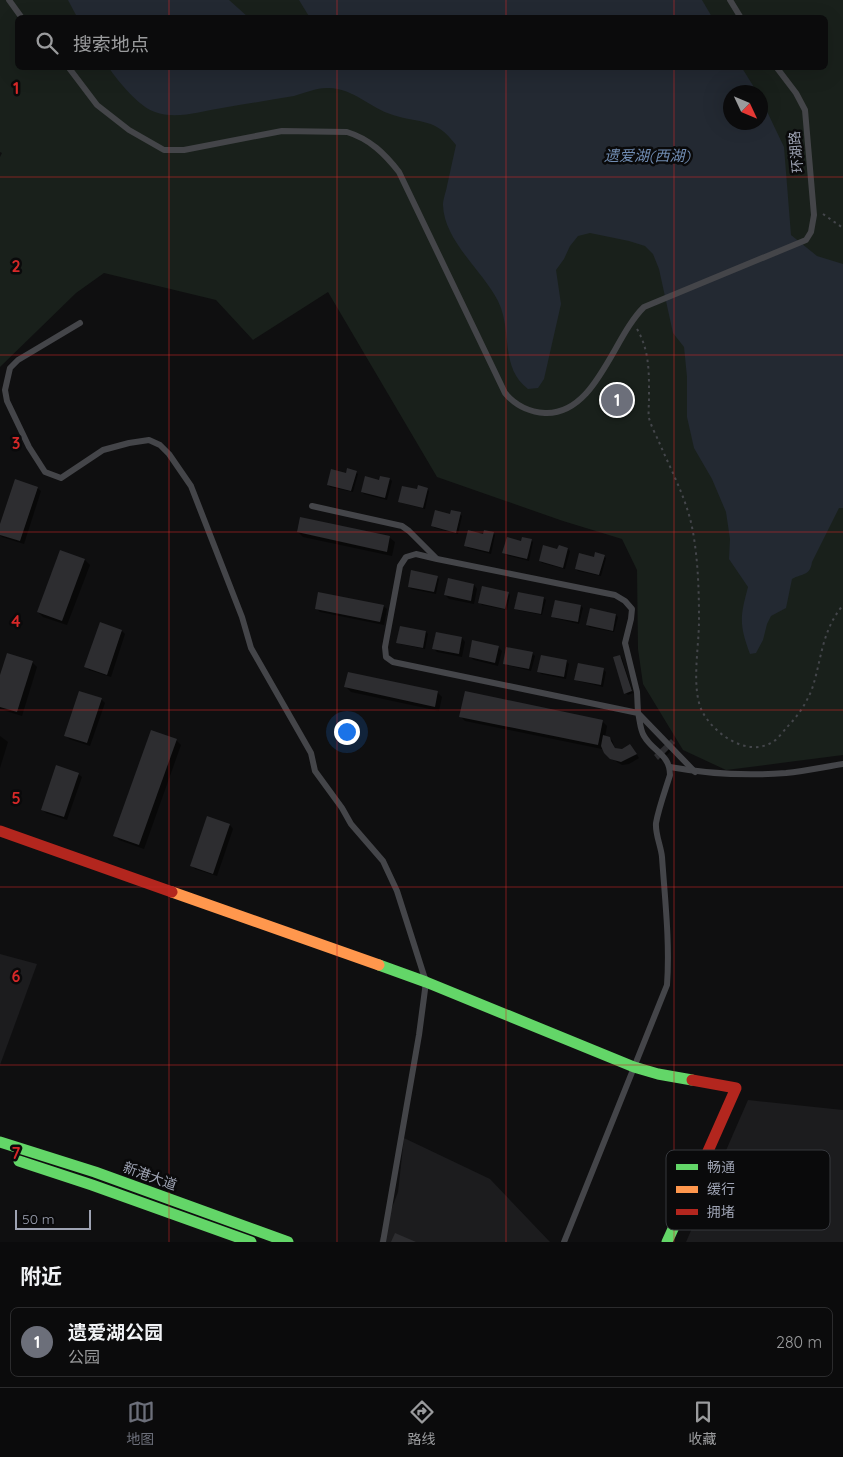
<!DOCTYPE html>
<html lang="zh">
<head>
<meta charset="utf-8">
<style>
  :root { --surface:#0b0b0c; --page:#19191a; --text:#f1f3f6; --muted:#9a9b9d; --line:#2b2b2d; --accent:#6c6f7a }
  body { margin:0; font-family:Quicksand,"Noto Sans SC",sans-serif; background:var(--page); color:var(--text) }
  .compass { position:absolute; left:723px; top:85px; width:45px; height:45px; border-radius:50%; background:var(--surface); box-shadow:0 5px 20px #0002; rotate:134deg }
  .scale { position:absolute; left:15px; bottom:12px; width:76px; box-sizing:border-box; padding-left:5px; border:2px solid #9ea3b3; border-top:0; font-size:14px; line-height:18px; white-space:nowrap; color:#9ea3b3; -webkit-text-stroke:4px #0a0a0b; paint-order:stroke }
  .you { position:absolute; left:346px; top:731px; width:18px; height:18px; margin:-12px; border:4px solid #fff; border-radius:50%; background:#1a73e8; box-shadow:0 0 0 8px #1a73e833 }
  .badge { display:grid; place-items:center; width:32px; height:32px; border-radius:50%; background:var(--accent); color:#fff; font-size:16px; font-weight:700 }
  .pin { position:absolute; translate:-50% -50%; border:2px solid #fff; box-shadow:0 1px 5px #0006 }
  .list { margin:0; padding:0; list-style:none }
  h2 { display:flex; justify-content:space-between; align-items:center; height:65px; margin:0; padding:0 20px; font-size:21px }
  h2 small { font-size:16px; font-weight:400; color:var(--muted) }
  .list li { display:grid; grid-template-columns:32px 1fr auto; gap:15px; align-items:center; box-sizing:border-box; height:70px; margin:0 10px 10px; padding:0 10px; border:1px solid var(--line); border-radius:8px }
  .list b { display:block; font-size:19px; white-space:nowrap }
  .list p { margin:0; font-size:16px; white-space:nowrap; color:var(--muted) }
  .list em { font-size:16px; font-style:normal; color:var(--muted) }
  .icon { flex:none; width:28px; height:28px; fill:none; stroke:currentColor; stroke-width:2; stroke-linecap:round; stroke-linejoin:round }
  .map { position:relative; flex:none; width:843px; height:1242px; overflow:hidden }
  .search { position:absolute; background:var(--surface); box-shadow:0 5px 20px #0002; left:15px; right:15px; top:15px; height:55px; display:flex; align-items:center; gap:12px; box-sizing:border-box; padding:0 18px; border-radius:8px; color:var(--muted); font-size:19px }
  .sheet { height:145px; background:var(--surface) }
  nav { display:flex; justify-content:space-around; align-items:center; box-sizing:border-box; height:70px; border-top:1px solid var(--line); background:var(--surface); font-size:14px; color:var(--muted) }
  nav a { display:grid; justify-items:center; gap:2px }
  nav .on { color:var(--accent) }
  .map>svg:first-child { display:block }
  .built { fill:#1c1c1e }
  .green { fill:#19201b; fill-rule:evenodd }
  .water { fill:#232932 }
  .shadow { fill:#0007 }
  .building { fill:#2d2d30 }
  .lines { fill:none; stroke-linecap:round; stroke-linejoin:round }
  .path { stroke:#44464b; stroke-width:2; stroke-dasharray:2.5 4; stroke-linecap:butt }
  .lane { stroke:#444549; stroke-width:6 }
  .fast { stroke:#63d668; stroke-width:11 }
  .slow { stroke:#ff974d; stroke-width:11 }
  .jam { stroke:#b3261e; stroke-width:11 }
  .grid { fill:none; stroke:#d62828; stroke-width:1; stroke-opacity:0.55 }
  .labels { text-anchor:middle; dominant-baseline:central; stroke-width:5; stroke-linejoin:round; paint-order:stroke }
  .street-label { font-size:14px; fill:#9ea3b3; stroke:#0a0a0b }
  .water-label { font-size:15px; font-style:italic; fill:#718db3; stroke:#0a0a0b }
  .key { fill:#0a0a0b; stroke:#36383d; stroke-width:1 }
  .key-label { font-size:14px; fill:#9ea3b3 }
  .grid-label { font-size:16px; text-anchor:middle; font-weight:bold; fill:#d62828; stroke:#0a0a0b; stroke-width:5; stroke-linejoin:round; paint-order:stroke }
</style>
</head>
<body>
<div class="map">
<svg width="843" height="1242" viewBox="0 0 843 1242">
  <rect width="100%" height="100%" fill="#0f0f10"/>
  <g class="built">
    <path d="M0,954L37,964L0,1065Z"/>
    <path d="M748,1100L843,1110V1242H686Z"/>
    <path d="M404,1138L490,1179L550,1242H379L398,1192Z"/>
  </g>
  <path class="green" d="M0,0H843V755L726,770L683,750L643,684L638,649L637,570L622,539L563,521L437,477L328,292L253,340L216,300L104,273L76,293L0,367V157L2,153L0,152ZM18,18H826V68H18ZM730,92H760V122H730Z"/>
  <g class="water">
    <path d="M68,0H229L248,17H77Z"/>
    <path d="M299,0H702L712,17L310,18Z"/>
    <path d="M109,68H742L757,92H730V122H760L761,99L784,147L791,235L817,256L843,264V508H839L812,562C810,576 803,573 792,579L786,608L771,616L767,624L763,640L756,653L750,654C739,624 740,617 748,587L729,559L730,539L726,512L712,479L694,448L687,417V377L684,347L673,333L659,269L653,254L645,246L629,241L590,233L578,236L570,246L564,259L556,270L561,304L544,379L538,388L528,389C499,367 513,331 498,301C483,271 444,241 443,205C443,199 446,192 447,186C450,172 453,159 456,145C435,117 421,124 393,115C370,108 352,87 327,88C316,88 304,93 294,96C270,100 246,104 222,108C201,111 176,120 155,112C139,107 118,81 109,68Z"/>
  </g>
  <g class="shadow">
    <path d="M356,472L358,474L353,492L330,487L328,485L346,474Z"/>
    <path d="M390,479L392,481L387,500L364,494L362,492L380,481Z"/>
    <path d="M37,488L41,491L24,544L2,537L0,535V528Z"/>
    <path d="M427,489L429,491L425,509L402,503L400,501L418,491Z"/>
    <path d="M460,514L462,516L458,534L435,528L433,526Z"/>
    <path d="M301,519L390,538L395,542L392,556L303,537L298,532Z"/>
    <path d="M493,533L495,535L491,554L468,548L466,546L484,535Z"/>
    <path d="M531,540L533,542L529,561L506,555L504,553L522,542Z"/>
    <path d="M568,549L570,551L565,569L542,563L540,561L558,551Z"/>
    <path d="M61,551L85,560L90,565L67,625L43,617L38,612Z"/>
    <path d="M604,556L606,558L601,576L578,571L576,569L595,558Z"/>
    <path d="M437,577L439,579L436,594L411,589L409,587Z"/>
    <path d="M474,585L477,589L474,604L449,599L445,595Z"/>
    <path d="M508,593L510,595L507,610L482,605L480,603Z"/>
    <path d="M543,598L546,600L542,615L517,610L515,608Z"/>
    <path d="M383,606L387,609L384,625L320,612L316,608Z"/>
    <path d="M581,606L583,608L579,624L554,618L552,616Z"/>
    <path d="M616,615L618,617L614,632L589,627L587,625Z"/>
    <path d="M122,631L125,634L111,677L89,670L86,667Z"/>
    <path d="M426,632L428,634L425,649L400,644L397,642Z"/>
    <path d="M462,638L465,642L462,657L437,652L433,648Z"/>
    <path d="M498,647L502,651L498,666L474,660L470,657Z"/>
    <path d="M532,653L535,656L531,671L507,665L504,663Z"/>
    <path d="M620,656L622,658L633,693L628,695L626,693Z"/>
    <path d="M566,661L569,664L566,679L541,674L538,671Z"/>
    <path d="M32,662L37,667L22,716L0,709V679Z"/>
    <path d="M579,664L604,670L606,672L603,687L578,681L576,679Z"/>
    <path d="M346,687L437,692L442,697L439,711L351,692Z"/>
    <path d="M101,699L105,703L90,746L69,739L66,735Z"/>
    <path d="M460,716L602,721L607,726L605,737L610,738L613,742L614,746L616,750H634L639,758L629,764L622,765L612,759L603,747L602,749L465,721Z"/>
    <path d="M0,736L8,742L0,768Z"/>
    <path d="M176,740L181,745L144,849L119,840L115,836Z"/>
    <path d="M671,741L676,746L661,761L656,755Z"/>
    <path d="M78,774L82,777L67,820L46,813L42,809Z"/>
    <path d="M208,818L230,825L233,829L217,876L195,869L191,865Z"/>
  </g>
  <g class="building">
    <path d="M347,468L357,471L351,491L327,485L331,469L346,473Z"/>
    <path d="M365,476L379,480L380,476L390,478L385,498L361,492Z"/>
    <path d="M15,479L38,487L20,541L0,535V524Z"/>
    <path d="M418,485L428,488L423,508L398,502L402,486L417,489Z"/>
    <path d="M435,510L450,514L451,510L461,512L456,533L431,526Z"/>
    <path d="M300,517L390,536L387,552L297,532Z"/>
    <path d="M468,530L483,534L484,530L494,532L489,552L464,546Z"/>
    <path d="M507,537L521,541L522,537L532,539L527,559L502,553Z"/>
    <path d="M543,545L557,549L559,545L568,548L563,568L539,561Z"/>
    <path d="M60,550L85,559L62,621L37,612Z"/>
    <path d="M595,552L605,555L599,575L575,569L579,553L594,557Z"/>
    <path d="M411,570L438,576L434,592L408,587Z"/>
    <path d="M448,578L474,584L471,601L444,595Z"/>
    <path d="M482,586L509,592L505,609L478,603Z"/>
    <path d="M318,592L384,605L380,622L315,609Z"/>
    <path d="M518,592L544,597L541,614L514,609Z"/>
    <path d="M555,600L581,605L578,622L551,617Z"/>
    <path d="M590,608L616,614L613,631L586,625Z"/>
    <path d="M100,622L122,630L107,675L84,667Z"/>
    <path d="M400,626L426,631L423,648L396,643Z"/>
    <path d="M436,632L462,637L459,654L432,649Z"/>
    <path d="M472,640L499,646L495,663L469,657Z"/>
    <path d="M506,647L533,652L529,669L503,664Z"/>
    <path d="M7,653L33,661L17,712L0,707V675Z"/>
    <path d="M541,655L567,660L564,677L537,672Z"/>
    <path d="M620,655L632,691L624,694L613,657Z"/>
    <path d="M578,663L604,668L601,685L574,680Z"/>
    <path d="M348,672L438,691L435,707L344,687Z"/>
    <path d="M79,691L102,698L87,743L64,736Z"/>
    <path d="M465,691L603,720L598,745L459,717Z"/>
    <path d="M151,730L177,739L139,845L113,836Z"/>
    <path d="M603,735L610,737L611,741L615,748L622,749L630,744L637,754L621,762L610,759L604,753L601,746Z"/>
    <path d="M671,739L675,743L658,760L654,755Z"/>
    <path d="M56,765L79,773L64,817L41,810Z"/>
    <path d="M207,816L230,824L213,874L190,866Z"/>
    <path d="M395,1233L416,1242H391Z"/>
  </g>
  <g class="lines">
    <g class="path">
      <path d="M823,214L843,228"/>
      <path d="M637,329C650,351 649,375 649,399C649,405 648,412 649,418C651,426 656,435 659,442C671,470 686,498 692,527C698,557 699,590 699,621C699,647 691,688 702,711C713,733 746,757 771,743C777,740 783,732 787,727C798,716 806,704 812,689C822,659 821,632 843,605"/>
    </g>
    <g class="lane">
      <path d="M9,0L22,18"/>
      <path d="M730,0L741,18"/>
      <path d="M69,68L97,105L129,130L164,150H184L282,131L347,132C370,139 385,154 399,172L505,393C515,405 529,412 545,413C596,415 613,337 644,307L806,240L811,232L814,215L805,110L796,93L777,68"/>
      <path d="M80,323L18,360L10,368L5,390L7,401L29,447L45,472L61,478L103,450L129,443L149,440L160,445L169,454L191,486L242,617L251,648L311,753L315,771L342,808L351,824L383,861L397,891L426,982L419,1035L383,1242"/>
      <path d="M312,506L402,526L409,531L436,558"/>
      <path d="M670,767C708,774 747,776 786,773C805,771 824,767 843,764"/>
      <path d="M564,1242L667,985C670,943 665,900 662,857C661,846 655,834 656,823C659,807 665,791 670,775C670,754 653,752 644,736C640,730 640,720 638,713L393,662L386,657L385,647L400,566L406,557L416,554L437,559L615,595L625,601L632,609L631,619L625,643L637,692L638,713L695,772"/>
    </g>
    <g class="fast">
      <path d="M379,965L426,982L634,1067L658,1074L692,1080"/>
      <path d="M0,1142L95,1172L288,1242"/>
      <path d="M19,1161L92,1185L251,1242"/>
      <path d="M667,1242L693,1185"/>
    </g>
    <path class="slow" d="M172,892L379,965"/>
    <g class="jam">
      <path d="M0,831L172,892"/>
      <path d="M692,1080L736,1088L693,1185"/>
    </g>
  </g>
  <path class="grid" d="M169,0V18M337,0V18M506,0V18M674,0V18M169,68V1242M337,68V1242M506,68V1242M674,68V1242M0,177H843M0,355H843M0,532H843M0,710H843M0,887H843M0,1065H843"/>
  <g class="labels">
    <g class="street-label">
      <text transform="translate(796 152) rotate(-95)">环湖路</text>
      <text transform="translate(150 1176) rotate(20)">新港大道</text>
    </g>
    <g class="water-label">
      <text x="647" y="155">遗爱湖(西湖)</text>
    </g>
  </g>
  <rect x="666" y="1150" width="164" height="80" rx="8" class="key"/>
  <rect x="676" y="1164" width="22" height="6" fill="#63d668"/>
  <rect x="676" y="1186" width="22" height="7" fill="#ff974d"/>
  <rect x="676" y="1209" width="22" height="6" fill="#b3261e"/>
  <g class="key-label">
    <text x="707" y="1172">畅通</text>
    <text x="707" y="1194">缓行</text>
    <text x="707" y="1217">拥堵</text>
  </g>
  <g class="grid-label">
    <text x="16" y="94">1</text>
    <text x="16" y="272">2</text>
    <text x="16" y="449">3</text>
    <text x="16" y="627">4</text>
    <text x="16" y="804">5</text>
    <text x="16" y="982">6</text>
    <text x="16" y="1159">7</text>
  </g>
</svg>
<svg class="compass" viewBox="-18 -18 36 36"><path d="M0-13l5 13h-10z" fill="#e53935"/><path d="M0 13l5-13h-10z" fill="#9a9b9d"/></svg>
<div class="scale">50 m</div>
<div class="you"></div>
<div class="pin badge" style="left:617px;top:400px">1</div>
<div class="search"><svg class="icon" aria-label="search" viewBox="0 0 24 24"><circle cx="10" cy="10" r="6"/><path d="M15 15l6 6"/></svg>搜索地点</div>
</div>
<section class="sheet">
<h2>附近<small></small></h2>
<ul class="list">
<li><span class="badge">1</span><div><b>遗爱湖公园</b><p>公园</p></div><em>280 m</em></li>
</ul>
</section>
<nav>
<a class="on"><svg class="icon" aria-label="map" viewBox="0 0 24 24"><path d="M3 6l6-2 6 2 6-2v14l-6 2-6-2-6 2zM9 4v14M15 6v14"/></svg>地图</a>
<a><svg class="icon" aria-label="directions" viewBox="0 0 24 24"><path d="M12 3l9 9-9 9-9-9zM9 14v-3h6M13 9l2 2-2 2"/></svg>路线</a>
<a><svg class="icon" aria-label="saved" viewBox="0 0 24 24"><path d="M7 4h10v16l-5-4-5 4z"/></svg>收藏</a>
</nav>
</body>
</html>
